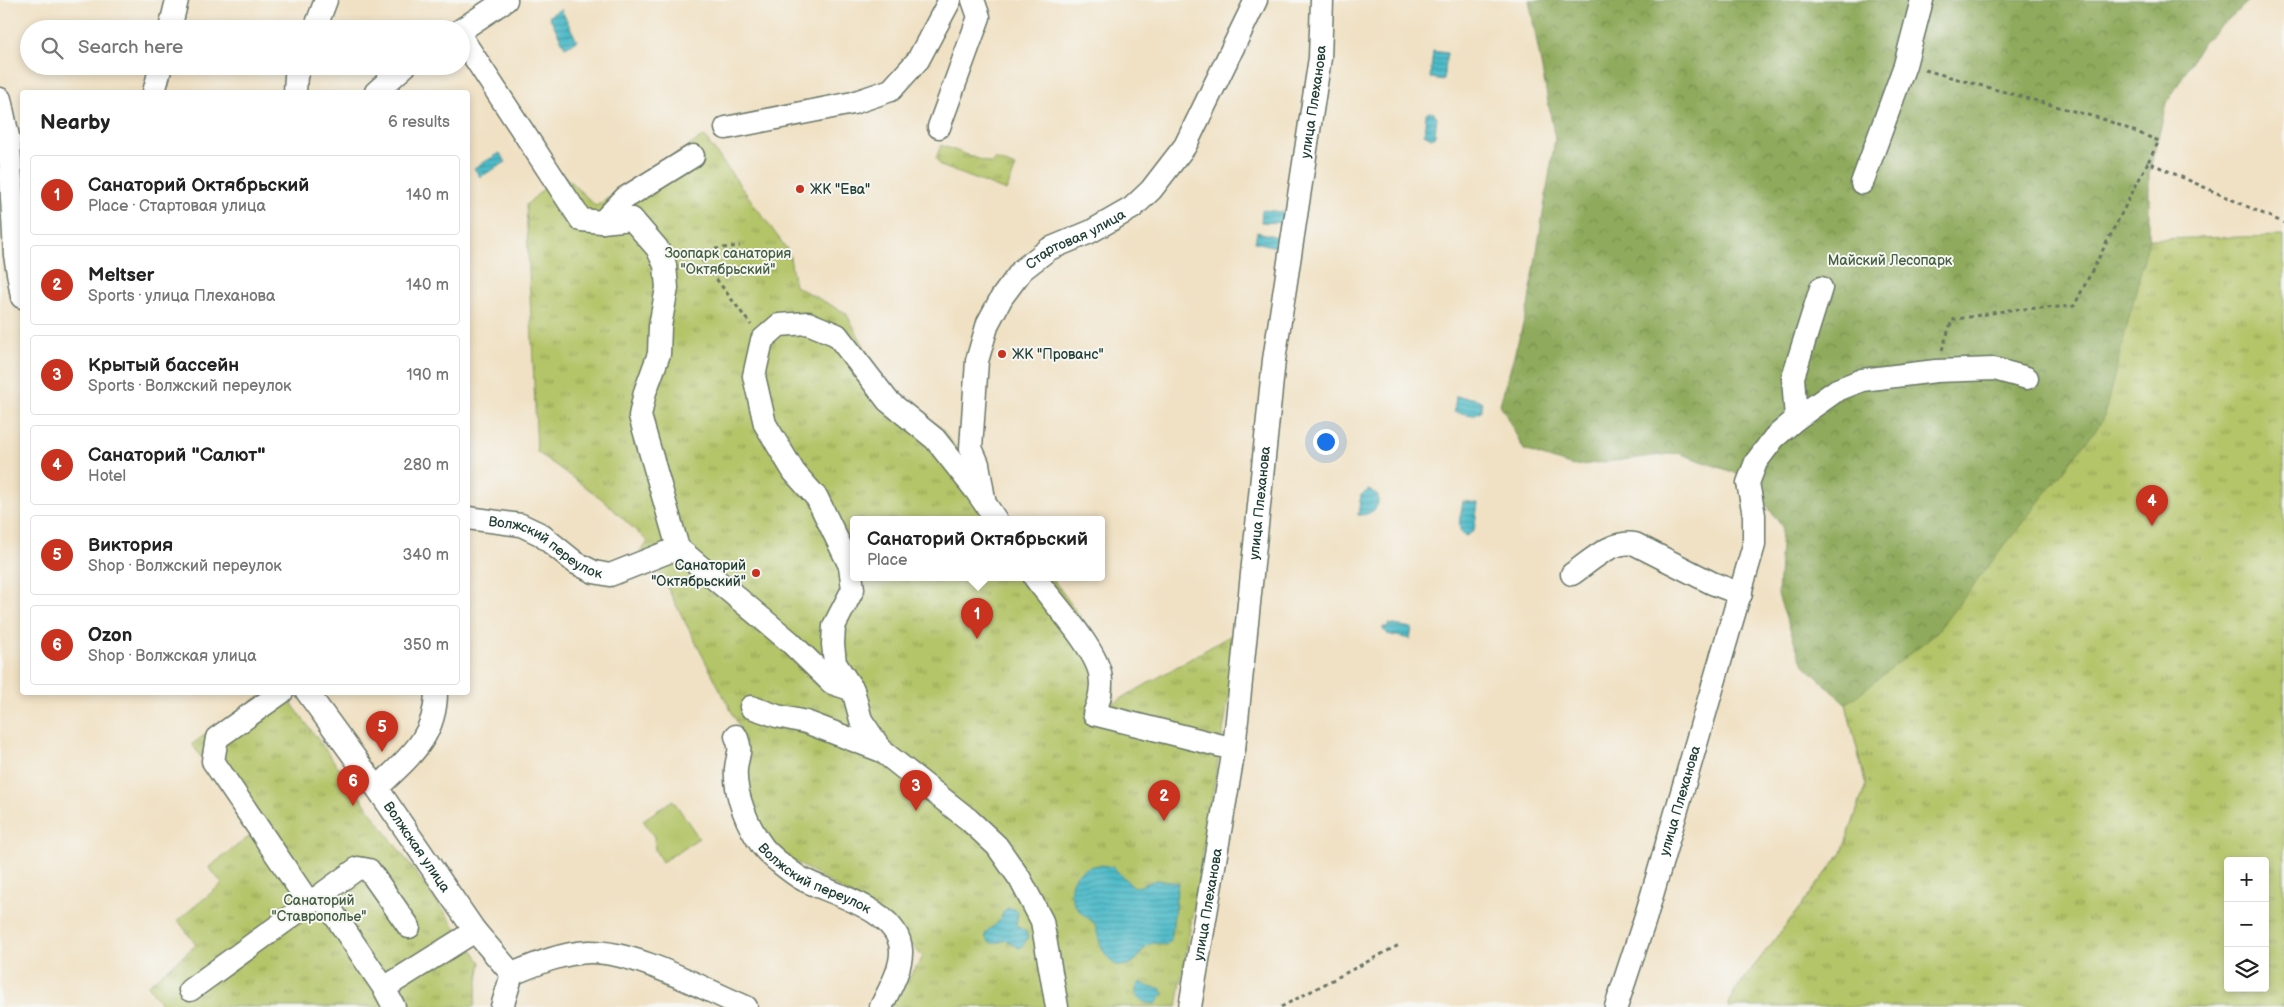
<!DOCTYPE html>
<html lang="en">
<head>
<meta charset="utf-8">
<style>
  :root { --surface:#fff; --page:#f2f2f2; --text:#222; --muted:#767676; --line:#e0e0e0; --accent:#c8321e }
  body { margin:0; font-family:"Balsamiq Sans",sans-serif; background:var(--page); color:var(--text) }
  .controls { position:absolute; right:15px; bottom:15px; display:grid; overflow:hidden; border-radius:5px; box-shadow:0 2px 8px #0003 }
  .controls button { width:45px; height:45px; display:grid; place-items:center; padding:0; border:0; border-bottom:1px solid var(--line); background:var(--surface); color:var(--text); font:25px sans-serif }
  .you { position:absolute; left:1325px; top:441px; width:18px; height:18px; margin:-12px; border:4px solid #fff; border-radius:50%; background:#1a73e8; box-shadow:0 0 0 8px #1a73e833 }
  .badge { display:grid; place-items:center; width:32px; height:32px; border-radius:50%; background:var(--accent); color:#fff; font-size:16px; font-weight:700 }
  .pin { position:absolute; translate:-50% -41px; filter:drop-shadow(0 1px 2px #0008) }
  .pin::after { content:''; position:absolute; top:26px; width:18px; height:15px; background:inherit; clip-path:polygon(0 0,100% 0,50% 100%) }
  .popup { position:absolute; left:850px; top:516px; width:255px; height:65px; box-sizing:border-box; display:grid; place-content:center; border-radius:5px; background:var(--surface); filter:drop-shadow(0 1px 4px #0005); font-size:16px; white-space:nowrap; color:var(--muted) }
  .popup b { font-size:19px; color:var(--text) }
  .popup::after { content:''; position:absolute; left:50%; top:100%; margin-left:-10px; border:10px solid transparent; border-top-color:var(--surface) }
  .list { margin:0; padding:0; list-style:none }
  h2 { display:flex; justify-content:space-between; align-items:center; height:65px; margin:0; padding:0 20px; font-size:21px }
  h2 small { font-size:16px; font-weight:400; color:var(--muted) }
  .list li { display:grid; grid-template-columns:32px 1fr auto; gap:15px; align-items:center; box-sizing:border-box; height:80px; margin:0 10px 10px; padding:0 10px; border:1px solid var(--line); border-radius:5px }
  .list b { display:block; font-size:19px; white-space:nowrap }
  .list p { margin:0; font-size:16px; white-space:nowrap; color:var(--muted) }
  .list em { font-size:16px; font-style:normal; color:var(--muted) }
  .icon { flex:none; width:28px; height:28px; fill:none; stroke:currentColor; stroke-width:2; stroke-linecap:round; stroke-linejoin:round }
  .map { position:relative; flex:none; width:2284px; height:1007px; overflow:hidden }
  .search { position:absolute; background:var(--surface); box-shadow:0 2px 8px #0003; left:20px; top:20px; width:450px; height:55px; display:flex; align-items:center; gap:12px; box-sizing:border-box; padding:0 18px; border-radius:28px; color:var(--muted); font-size:19px }
  .panel { position:absolute; background:var(--surface); box-shadow:0 2px 8px #0003; left:20px; top:90px; width:450px; height:605px; border-radius:5px }
  .map>svg:first-child { display:block }
  .grass { fill:#b4c467; stroke:#6a804e }
  .forest { fill:url(#forest-crowns); stroke:#577448 }
  .park { fill:url(#park-tufts); stroke:#6a804e; fill-rule:evenodd }
  .water { fill:url(#water-rules); stroke:#367c7e }
  .lines { fill:none; stroke-linecap:round; stroke-linejoin:round }
  .minor-casing { stroke:#687666; stroke-width:25 }
  .path { stroke:#687666; stroke-width:3; stroke-dasharray:4 4; stroke-linecap:butt }
  .minor { stroke:#fff; stroke-width:22 }
  .poi-dot { fill:#c8321e; stroke:#f6f6f2; stroke-width:2 }
  .labels { text-anchor:middle; dominant-baseline:central; stroke-width:4; stroke-linejoin:round; paint-order:stroke }
  .street-label { font-size:14px; fill:#1f3d34; stroke:#f6f6f2 }
  .poi-label { font-size:14px; fill:#1f3d34; stroke:#f6f6f2; text-anchor:start }
  .park-label { font-size:14px; fill:#445f41; stroke:#f6f6f2 }
</style>
</head>
<body>
<div class="map">
<svg width="2284" height="1007" viewBox="0 0 2284 1007">
  <defs>
    <pattern id="forest-crowns" width="20" height="18" patternUnits="userSpaceOnUse" patternTransform="scale(1.25)"><rect width="20" height="18" fill="#8faa5c"/><path d="M2 6a3 3 0 1 1 6 0M12 15a3 3 0 1 1 6 0" fill="none" stroke="#748c4d"/></pattern>
    <pattern id="park-tufts" width="24" height="20" patternUnits="userSpaceOnUse" patternTransform="scale(1.25)"><rect width="24" height="20" fill="#b4c467"/><path d="M3 7l-1-3M5 7V3M7 7l1-3M15 17l-1-3M17 17v-4M19 17l1-3" fill="none" stroke="#92a056"/></pattern>
    <pattern id="water-rules" width="6" height="5" patternUnits="userSpaceOnUse" patternTransform="scale(1.25)"><rect width="6" height="5" fill="#4ebbc9"/><path d="M0 2.5h6" fill="none" stroke="#4099a4"/></pattern>
  </defs>
  <rect width="100%" height="100%" fill="#f6f6f2"/>
  <filter id="ink" filterUnits="userSpaceOnUse"><feTurbulence type="fractalNoise" baseFrequency=".02" numOctaves="2"/><feDisplacementMap in="SourceGraphic" scale="10" xChannelSelector="R" yChannelSelector="G"/><feConvolveMatrix kernelMatrix="1 2 1 2 8 2 1 2 1" color-interpolation-filters="sRGB"/></filter>
  <filter id="wash" filterUnits="userSpaceOnUse"><feTurbulence type="fractalNoise" baseFrequency=".0096" numOctaves="4" result="noise"/><feDisplacementMap in="SourceGraphic" scale="20" xChannelSelector="R" yChannelSelector="G"/><feGaussianBlur stdDeviation="1.12" result="paint"/><feColorMatrix in="noise" values="0 0 0 0 0 0 0 0 0 0 0 0 0 0 0 0 0 1.4 0 .05"/><feComposite in="paint" operator="in"/></filter>
  <g filter="url(#wash)">
    <rect width="100%" height="100%" fill="#f0e1c4"/>
    <path class="grass" d="M673,800L699,838L662,862L655,850L654,837L643,820Z"/>
    <path class="forest" d="M1529,0H2250L2203,42L2167,103L2149,173V238L2284,695V793L2265,861H2228L1728,1007L1734,992L1842,853L1866,785L1846,704L1802,663L1778,595L1782,527L1747,477L1678,453L1573,466L1524,450L1500,404L1528,307L1555,139Z"/>
    <g class="park">
      <path d="M704,136L789,252L795,286L846,313L890,394L941,428L1009,520H853V578H1052L1103,648L1113,674L1114,703L1240,630L1177,1007H889L923,957L883,914L780,853L758,823L745,784L746,746L738,724L657,568L640,552L648,542L602,499L537,452L526,205L561,173L596,206Z"/>
      <path d="M941,145L992,164L994,159L1016,167L1006,191L941,166L936,158Z"/>
      <path d="M2284,236V1007H1728L1734,992L1842,853L1866,785L1846,704L1936,633L2103,420L2149,239ZM2228,861H2265V988H2228Z"/>
      <path d="M265,693H284L481,962L474,1007H163L148,985L196,945L178,920L222,884L209,867L254,833L192,744Z"/>
    </g>
    <g class="water">
      <path d="M561,9L577,41L565,47L549,16Z"/>
      <path d="M1433,51L1447,53L1444,80L1430,78Z"/>
      <path d="M1429,112L1434,113L1437,117L1435,136L1431,138L1424,134L1426,114Z"/>
      <path d="M500,153L506,162L480,177L474,168Z"/>
      <path d="M1262,210L1283,212L1282,223L1261,222Z"/>
      <path d="M1257,232L1278,237L1276,247L1255,242Z"/>
      <path d="M1456,396L1477,399L1482,402L1481,411L1473,415L1454,412Z"/>
      <path d="M1369,490L1378,495C1380,509 1371,515 1358,515L1361,495Z"/>
      <path d="M1463,501L1478,503L1474,531L1466,536C1454,531 1462,511 1463,501Z"/>
      <path d="M1389,624L1412,628L1410,639L1387,634V632L1383,630V627H1388Z"/>
      <path d="M1100,865L1113,867L1132,886L1137,887L1156,880L1178,883L1171,940L1166,945C1140,938 1146,954 1132,963C1108,977 1098,939 1095,924C1090,919 1081,914 1077,908C1062,886 1075,867 1100,865Z"/>
      <path d="M1007,908L1016,909L1018,912L1016,925L1026,932L1028,937L1023,946L1019,948L1006,940C997,943 988,947 985,935C988,928 993,928 997,923C1002,918 1002,912 1007,908Z"/>
      <path d="M1140,982L1149,987L1160,988L1164,993L1156,1004C1142,1004 1129,995 1140,982Z"/>
    </g>
  </g>
  <g filter="url(#ink)">
    <g class="lines">
      <g class="minor-casing">
        <g id="minor">
          <path d="M170,29L177,0"/>
          <path d="M315,29L326,0"/>
          <path d="M461,30L506,0"/>
          <path d="M461,37L581,220L602,222L632,219L657,248L665,265L667,288L660,326L659,354L645,392L640,416L678,548L790,642L832,683L853,690"/>
          <path d="M154,92L161,66"/>
          <path d="M295,92L296,76L300,66"/>
          <path d="M376,92L405,66"/>
          <path d="M0,99L9,141L15,255L22,297"/>
          <path d="M939,127L979,17L973,0"/>
          <path d="M726,128L853,103L891,90L918,60L950,0"/>
          <path d="M1862,183L1905,65L1922,0"/>
          <path d="M602,222L625,198L693,156"/>
          <path d="M1796,419L1837,390L1862,380L1936,371L1994,369L2027,378"/>
          <path id="s1" d="M984,499L978,464L971,448L977,361L988,323L1002,297L1022,270L1049,249L1090,232L1132,208L1151,190L1185,146L1256,0"/>
          <path id="s2" d="M468,518L521,525L540,534L576,563L594,572L610,575L678,548"/>
          <path d="M1572,574C1591,561 1611,540 1635,544L1712,583L1741,594"/>
          <path d="M1035,578C1053,602 1093,645 1100,673C1103,688 1099,701 1094,714L1234,749"/>
          <path d="M282,692L217,738L213,761L309,903"/>
          <path id="s3" d="M307,692L377,788L475,931L512,974"/>
          <path d="M751,707L777,716L806,722L882,751L968,819L997,846L1020,879L1042,921L1057,1007"/>
          <path id="s4" d="M736,736C743,753 737,754 736,769C734,794 748,827 763,847C770,856 794,875 804,880C832,894 899,910 901,950C902,969 889,990 881,1007"/>
          <path d="M882,751L861,720L853,690L835,663L833,644L834,626L853,589L850,566L817,498L794,472L765,424L754,376L762,340L779,325L808,323L837,335L888,401L935,439L977,492L996,520"/>
          <path d="M377,788C407,759 436,738 436,692"/>
          <path d="M321,895L384,988L394,1007"/>
          <path d="M384,988L475,931"/>
          <path d="M190,990L358,868L369,870L409,927"/>
          <path d="M502,1007L512,974C536,964 562,953 589,952C636,951 701,988 746,1007"/>
          <path id="s5" d="M1190,1007L1234,749L1274,360L1320,58L1322,0"/>
          <path id="s6" d="M1616,1007L1645,919L1754,545V515L1748,483L1756,462L1774,438L1796,419L1793,377L1821,288"/>
        </g>
      </g>
      <g class="path">
        <path d="M1925,70L2106,120L2159,141L2148,162L2284,223"/>
        <path d="M715,249L740,246"/>
        <path d="M702,260L751,325"/>
        <path d="M1942,350L1952,320L2009,310L2074,306L2148,162"/>
        <path d="M1281,1007L1399,945"/>
      </g>
      <use href="#minor" class="minor"/>
    </g>
  </g>
  <g class="poi-dot">
    <circle cx="800" cy="189" r="5"/>
    <circle cx="1002" cy="354" r="5"/>
    <circle cx="756" cy="573" r="5"/>
  </g>
  <g class="labels">
    <g class="street-label">
      <text stroke="none"><textPath href="#s5" startOffset="914">улица Плеханова</textPath></text>
      <text stroke="none"><textPath href="#s1" startOffset="305">Стартовая улица</textPath></text>
      <text stroke="none"><textPath href="#s5" startOffset="509">улица Плеханова</textPath></text>
      <text stroke="none"><textPath href="#s2" startOffset="85">Волжский переулок</textPath></text>
      <text stroke="none"><textPath href="#s6" startOffset="216">улица Плеханова</textPath></text>
      <text stroke="none"><textPath href="#s3" startOffset="190">Волжская улица</textPath></text>
      <text stroke="none"><textPath href="#s4" startOffset="179">Волжский переулок</textPath></text>
      <text stroke="none"><textPath href="#s5" startOffset="104">улица Плеханова</textPath></text>
    </g>
    <g class="poi-label">
      <text x="810" y="189">ЖК "Ева"</text>
      <text x="1012" y="354">ЖК "Прованс"</text>
      <text x="746" y="565" text-anchor="end">Санаторий<tspan x="746" dy="16">"Октябрьский"</tspan></text>
    </g>
    <g class="park-label">
      <text x="728" y="253">Зоопарк санатория<tspan x="728" dy="16">"Октябрьский"</tspan></text>
      <text x="1890" y="260">Майский Лесопарк</text>
      <text x="319" y="900">Санаторий<tspan x="319" dy="16">"Ставрополье"</tspan></text>
    </g>
  </g>
</svg>
<div class="controls">
<button>+</button>
<button>−</button>
<button><svg class="icon" aria-label="layers" viewBox="0 0 24 24"><path d="M12 4l9 5-9 5-9-5zM3 14l9 5 9-5"/></svg></button>
</div>
<div class="you"></div>
<div class="pin badge" style="left:977px;top:639px">1</div>
<div class="popup"><b>Санаторий Октябрьский</b>Place</div>
<div class="pin badge" style="left:1164px;top:821px">2</div>
<div class="pin badge" style="left:916px;top:811px">3</div>
<div class="pin badge" style="left:2152px;top:526px">4</div>
<div class="pin badge" style="left:382px;top:752px">5</div>
<div class="pin badge" style="left:353px;top:806px">6</div>
<div class="search"><svg class="icon" aria-label="search" viewBox="0 0 24 24"><circle cx="10" cy="10" r="6"/><path d="M15 15l6 6"/></svg>Search here</div>
<section class="panel">
<h2>Nearby<small>6 results</small></h2>
<ul class="list">
<li><span class="badge">1</span><div><b>Санаторий Октябрьский</b><p>Place · Стартовая улица</p></div><em>140 m</em></li>
<li><span class="badge">2</span><div><b>Meltser</b><p>Sports · улица Плеханова</p></div><em>140 m</em></li>
<li><span class="badge">3</span><div><b>Крытый бассейн</b><p>Sports · Волжский переулок</p></div><em>190 m</em></li>
<li><span class="badge">4</span><div><b>Санаторий &quot;Салют&quot;</b><p>Hotel</p></div><em>280 m</em></li>
<li><span class="badge">5</span><div><b>Виктория</b><p>Shop · Волжский переулок</p></div><em>340 m</em></li>
<li><span class="badge">6</span><div><b>Ozon</b><p>Shop · Волжская улица</p></div><em>350 m</em></li>
</ul>
</section>
</div>
</body>
</html>
